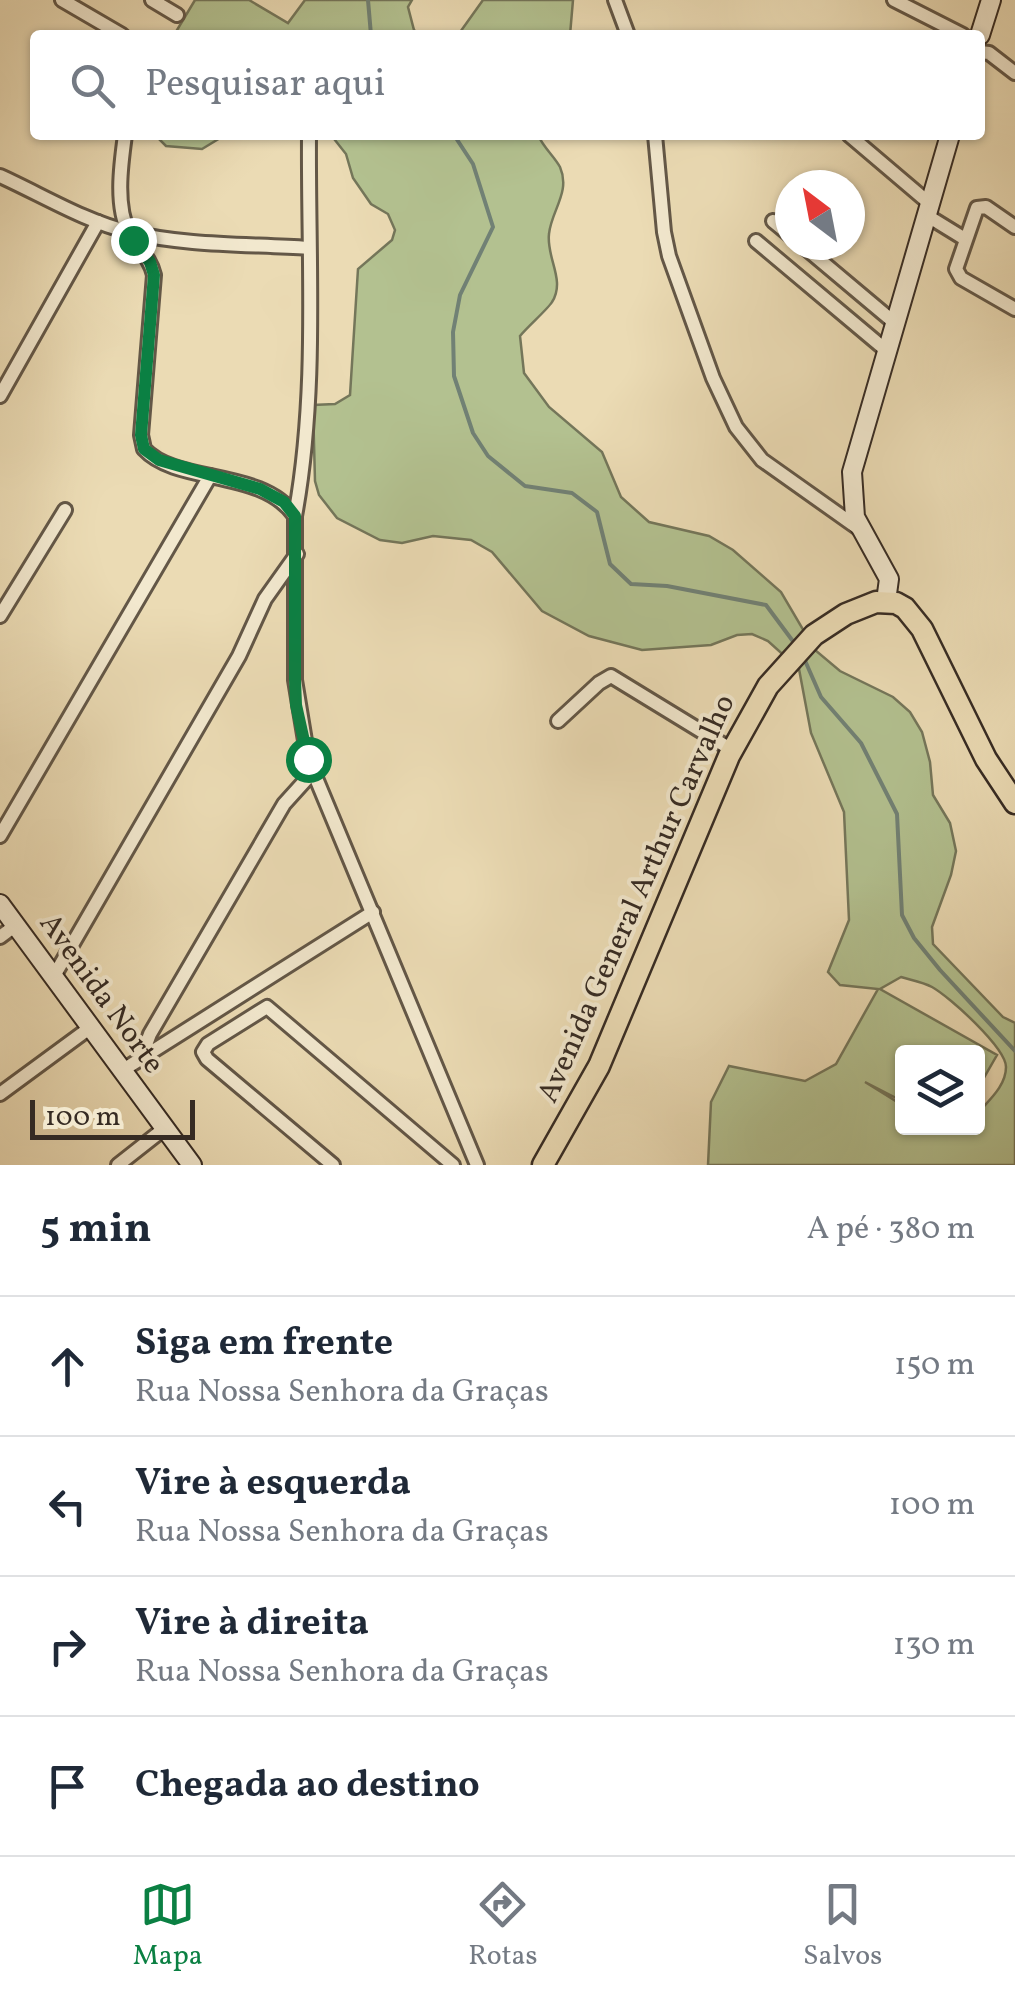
<!DOCTYPE html>
<html lang="pt">
<head>
<meta charset="utf-8">
<style>
  :root { --surface:#fff; --page:#f6f6f7; --text:#1f2937; --muted:#747a83; --line:#e0e1e3; --accent:#0b8043 }
  body { margin:0; font-family:Vollkorn,serif; background:var(--page); color:var(--text) }
  .controls { position:absolute; right:30px; bottom:30px; display:grid; overflow:hidden; border-radius:10px; box-shadow:0 2px 8px #0004 }
  .controls button { width:90px; height:90px; display:grid; place-items:center; padding:0; border:0; border-bottom:2px solid var(--line); background:var(--surface); color:var(--text); font:50px sans-serif }
  .compass { position:absolute; left:775px; top:170px; width:90px; height:90px; border-radius:50%; background:var(--surface); box-shadow:0 2px 8px #0004; rotate:328deg }
  .scale { position:absolute; left:30px; bottom:25px; width:165px; box-sizing:border-box; padding-left:10px; border:5px solid #362b23; border-top:0; font-size:28px; line-height:35px; white-space:nowrap; color:#362b23; -webkit-text-stroke:8px #f2e8ce; paint-order:stroke }
  .stop { position:absolute; width:30px; height:30px; margin:-22px; border:8px solid #0b8043; border-radius:50%; background:#fff }
  .stop.end { background:#0b8043; border-color:#fff; box-shadow:0 2px 10px #0008 }
  .list { margin:0; padding:0; list-style:none }
  h2 { display:flex; justify-content:space-between; align-items:center; height:130px; margin:0; padding:0 40px; font-size:42px }
  h2 small { font-size:32px; font-weight:400; color:var(--muted) }
  .list li { display:grid; grid-template-columns:65px 1fr auto; gap:30px; align-items:center; box-sizing:border-box; height:140px; padding:0 40px; border-top:2px solid var(--line) }
  .list b { display:block; font-size:38px; white-space:nowrap }
  .list p { margin:0; font-size:32px; white-space:nowrap; color:var(--muted) }
  .list em { font-size:32px; font-style:normal; color:var(--muted) }
  .icon { flex:none; width:55px; height:55px; fill:none; stroke:currentColor; stroke-width:2; stroke-linecap:round; stroke-linejoin:round }
  .map { position:relative; flex:none; width:1015px; height:1165px; overflow:hidden }
  .search { position:absolute; background:var(--surface); box-shadow:0 2px 8px #0004; left:30px; right:30px; top:30px; height:110px; display:flex; align-items:center; gap:25px; box-sizing:border-box; padding:0 35px; border-radius:10px; color:var(--muted); font-size:38px }
  .sheet { height:690px; background:var(--surface) }
  nav { display:flex; justify-content:space-around; align-items:center; box-sizing:border-box; height:140px; border-top:2px solid var(--line); background:var(--surface); font-size:28px; color:var(--muted) }
  nav a { display:grid; justify-items:center; gap:5px }
  nav .on { color:var(--accent) }
  .map>svg:first-child { display:block }
  .green { fill:#b3c190; stroke:#74765a; stroke-width:2.5; fill-rule:evenodd }
  .lines { fill:none; stroke-linecap:round; stroke-linejoin:round }
  .stream { stroke:#718175; stroke-width:4 }
  .street-casing { stroke:#635747; stroke-width:18 }
  .secondary-casing { stroke:#362b23; stroke-width:22 }
  .primary-casing { stroke:#362b23; stroke-width:25 }
  .street { stroke:#f2e8ce; stroke-width:12 }
  .secondary { stroke:#f2e8ce; stroke-width:18 }
  .primary { stroke:#ebdbb4; stroke-width:20 }
  .route { stroke:#0b8043; stroke-width:12 }
  .labels { text-anchor:middle; dominant-baseline:central; stroke-width:8; stroke-linejoin:round; paint-order:stroke }
  .street-label { font-size:30px; fill:#362b23; stroke:#f2e8ce }
</style>
</head>
<body>
<div class="map">
<svg width="1015" height="1165" viewBox="0 0 1015 1165">
  <rect width="100%" height="100%" fill="#ebdbb4"/>
  <filter id="stains"><feTurbulence type="fractalNoise" baseFrequency=".002" numOctaves="4"/><feColorMatrix values="0 0 0 0 .2 0 0 0 0 .09 0 0 0 0 .02 0 0 0 .5 -.17"/></filter>
  <radialGradient id="worn" r=".72"><stop offset=".6" stop-color="#630" stop-opacity="0"/><stop offset="1" stop-color="#630" stop-opacity=".3"/></radialGradient>
  <g class="green">
    <path d="M195,0H249L288,23L305,0H412L408,7L414,30L419,35H174Z"/>
    <path d="M483,0H573L570,35H458Z"/>
    <path d="M155,135H225L202,149L166,146Z"/>
    <path d="M331,135H538C543,147 554,156 560,167C571,192 551,211 549,234C546,258 566,280 552,302C548,309 528,326 520,336L524,373L549,407L602,452L621,497L649,522L709,536L733,550L781,592L815,650L840,671L893,697L910,712L922,732L930,762L933,795L950,823L956,851L951,875L932,927L933,944L1003,1017L1015,1023V1165H708L711,1102L729,1066L805,1081L836,1064L878,989L840,985L828,972L849,920L844,812L811,733L799,669L768,641L752,634L737,635L711,645L642,650L589,636L542,611L492,552L471,540L433,536L402,543L380,540L337,518L319,495L315,481L313,405L335,404L350,395L358,269L392,240L395,230L388,214L371,204L353,178L346,154ZM901,977C911,980 923,982 932,987C950,997 1006,1048 1006,1067C1006,1086 989,1100 978,1113V1128H902V1105L865,1082L902,1101V1052H978V1088L997,1055L880,989Z"/>
  </g>
  <g class="lines">
    <g class="stream">
      <path d="M368,0L371,35"/>
      <path d="M454,135L473,164L493,227L460,295L453,332L454,376L473,433L488,456L525,486L572,493L597,512L610,564L631,584L667,586L766,605L795,644"/>
      <path d="M803,656L821,697L861,743L897,814L902,915L914,938L940,970L1015,1051"/>
    </g>
    <g class="street-casing">
      <g id="street">
        <path d="M62,0L122,35"/>
        <path d="M152,0L177,15"/>
        <path d="M615,0L628,35"/>
        <path d="M894,0L963,35"/>
        <path d="M980,52L989,53L1015,73"/>
        <path d="M125,135C121,164 115,206 129,233C137,248 150,257 154,275L141,435L144,449C177,485 262,468 295,516V680L308,759L477,1165"/>
        <path d="M655,135L664,232L669,256L713,378L736,427L762,460L858,528"/>
        <path d="M849,135L929,203"/>
        <path d="M0,176C42,195 84,221 129,232C186,246 250,244 308,248"/>
        <path d="M926,215L965,239"/>
        <path d="M773,221L790,235"/>
        <path d="M1015,227L986,207L977,208L956,269L961,278L1015,309"/>
        <path d="M756,241L887,351"/>
        <path d="M802,245L896,324"/>
        <path d="M0,396L98,222"/>
        <path d="M295,516C318,391 308,261 309,135"/>
        <path d="M0,616L65,510"/>
        <path d="M558,721L599,683L611,676L732,750"/>
        <path d="M0,836L210,476"/>
        <path d="M0,937L16,925"/>
        <path d="M54,976L239,656L265,599L297,554"/>
        <path d="M141,1058L150,1034L284,804L312,773"/>
        <path d="M123,1070L373,912"/>
        <path d="M0,1094L91,1027"/>
        <path d="M118,1165L165,1128"/>
        <path d="M333,1165L207,1059L203,1052L208,1044L267,1007L453,1165"/>
      </g>
    </g>
    <g class="secondary-casing">
      <g id="secondary">
        <path d="M980,35L991,0"/>
        <path d="M886,601L889,579L855,517L852,472L950,135"/>
        <path d="M0,904L192,1165"/>
      </g>
    </g>
    <g class="primary-casing">
      <path id="primary" d="M543,1165L599,1066L729,756L768,686L814,635L846,614L876,602L896,603L905,608L922,629L986,759L1015,803"/>
    </g>
    <use href="#street" class="street"/>
    <use href="#secondary" class="secondary"/>
    <use href="#primary" class="primary"/>
  </g>
  <g class="lines">
    <path class="route" d="M133,240L150,262L154,275L141,435L144,449L159,460L260,489L284,502L295,516V680L296,705L308,759"/>
  </g>
  <g class="labels">
    <g class="street-label">
      <text transform="translate(637 899) rotate(-66)">Avenida General Arthur Carvalho</text>
      <text transform="translate(101 994) rotate(54)">Avenida Norte</text>
    </g>
  </g>
  <rect width="100%" height="100%" filter="url(#stains)"/>
  <rect width="100%" height="100%" fill="url(#worn)"/>
</svg>
<div class="controls">
<button><svg class="icon" aria-label="layers" viewBox="0 0 24 24"><path d="M12 4l9 5-9 5-9-5zM3 14l9 5 9-5"/></svg></button>
</div>
<svg class="compass" viewBox="-18 -18 36 36"><path d="M0-13l5 13h-10z" fill="#e53935"/><path d="M0 13l5-13h-10z" fill="#747a83"/></svg>
<div class="scale">100 m</div>
<div class="stop" style="left:308px;top:759px"></div>
<div class="stop end" style="left:133px;top:240px"></div>
<div class="search"><svg class="icon" aria-label="search" viewBox="0 0 24 24"><circle cx="10" cy="10" r="6"/><path d="M15 15l6 6"/></svg>Pesquisar aqui</div>
</div>
<section class="sheet">
<h2>5 min<small>A pé · 380 m</small></h2>
<ul class="list">
<li><svg class="icon" aria-label="ahead" viewBox="0 0 24 24"><path d="M12 20V5M6 11l6-6 6 6"/></svg><div><b>Siga em frente</b><p>Rua Nossa Senhora da Graças</p></div><em>150 m</em></li>
<li><svg class="icon" aria-label="left" viewBox="0 0 24 24"><path d="M17 20v-9H6M10 6l-5 5 5 5"/></svg><div><b>Vire à esquerda</b><p>Rua Nossa Senhora da Graças</p></div><em>100 m</em></li>
<li><svg class="icon" aria-label="right" viewBox="0 0 24 24"><path d="M7 20v-9h11M14 6l5 5-5 5"/></svg><div><b>Vire à direita</b><p>Rua Nossa Senhora da Graças</p></div><em>130 m</em></li>
<li><svg class="icon" aria-label="arrive" viewBox="0 0 24 24"><path d="M6 21V4h12l-3 4 3 4H6"/></svg><div><b>Chegada ao destino</b></div></li>
</ul>
</section>
<nav>
<a class="on"><svg class="icon" aria-label="map" viewBox="0 0 24 24"><path d="M3 6l6-2 6 2 6-2v14l-6 2-6-2-6 2zM9 4v14M15 6v14"/></svg>Mapa</a>
<a><svg class="icon" aria-label="directions" viewBox="0 0 24 24"><path d="M12 3l9 9-9 9-9-9zM9 14v-3h6M13 9l2 2-2 2"/></svg>Rotas</a>
<a><svg class="icon" aria-label="saved" viewBox="0 0 24 24"><path d="M7 4h10v16l-5-4-5 4z"/></svg>Salvos</a>
</nav>
</body>
</html>
